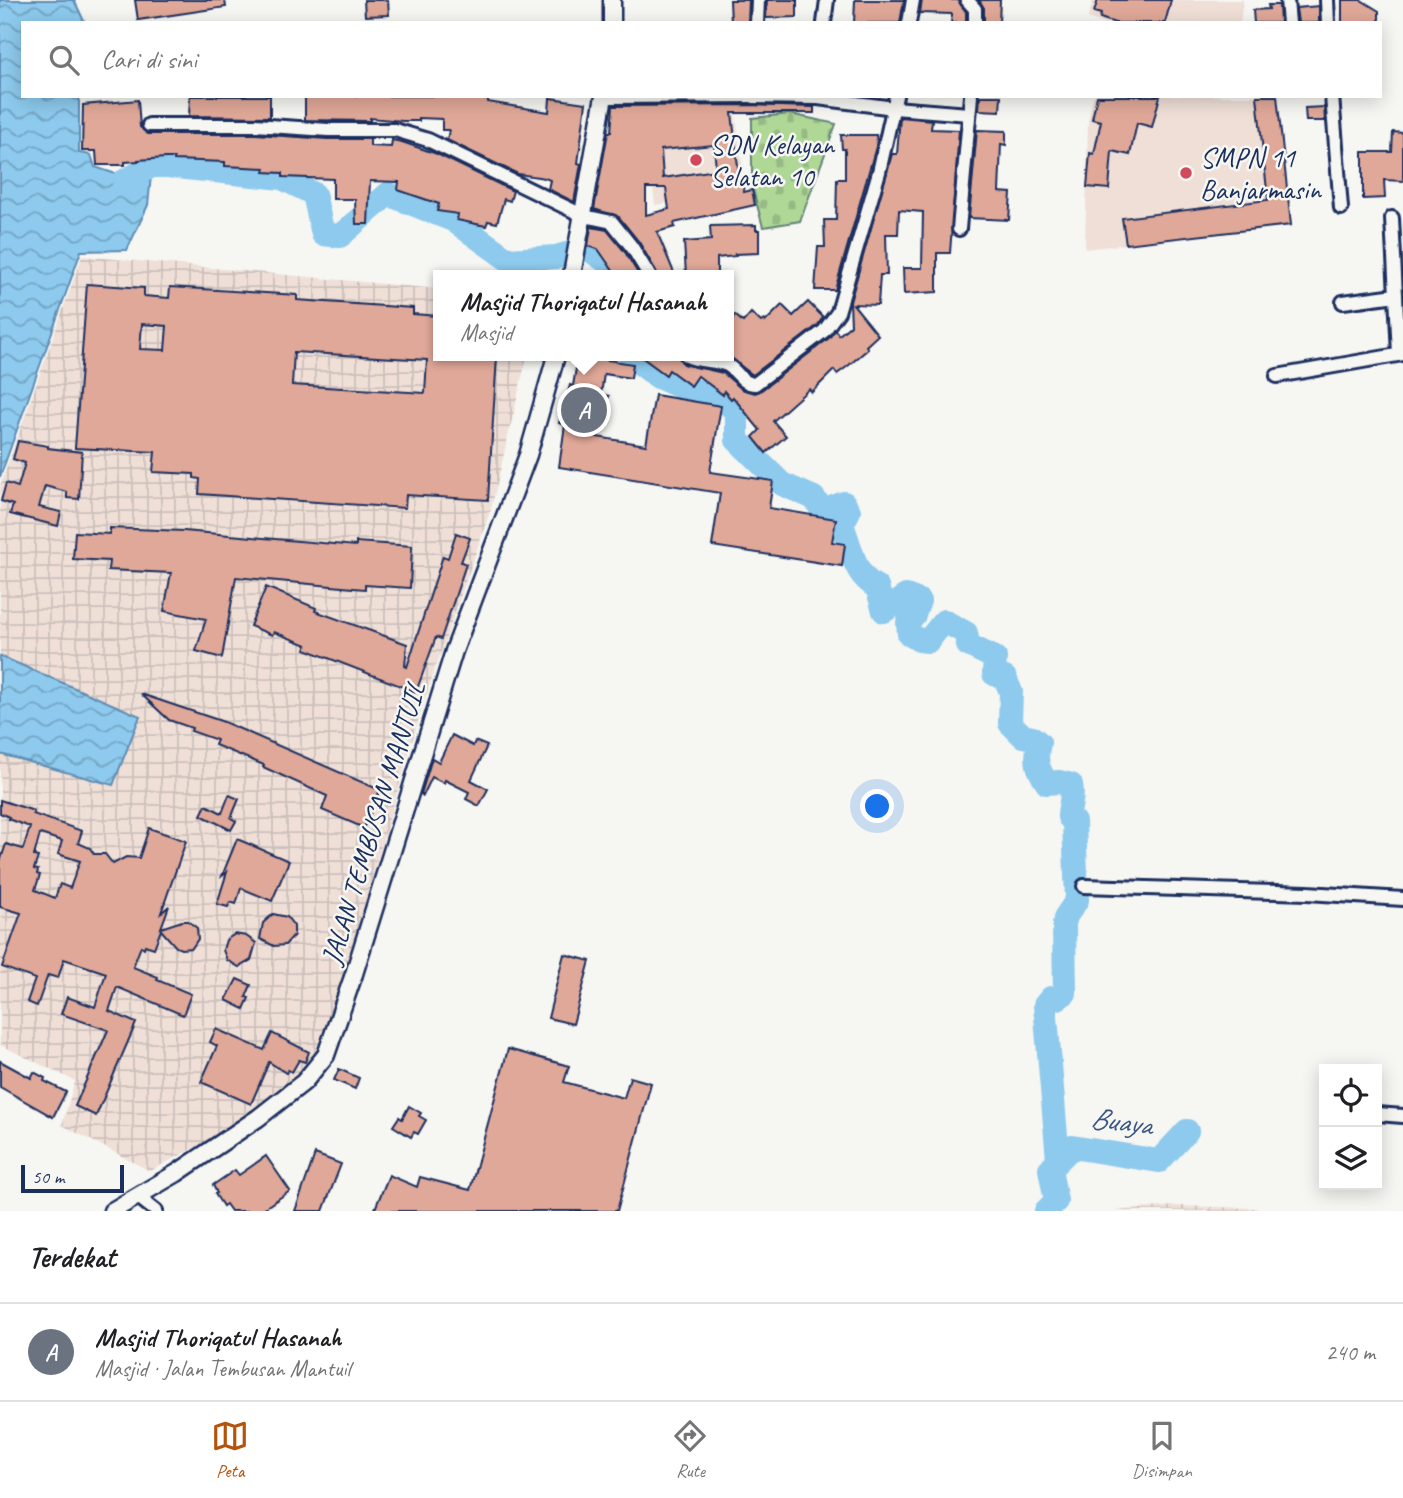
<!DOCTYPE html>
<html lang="id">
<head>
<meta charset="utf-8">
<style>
  :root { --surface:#fff; --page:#f2f2f2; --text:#202124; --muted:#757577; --line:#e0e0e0; --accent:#b45309 }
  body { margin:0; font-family:Caveat,sans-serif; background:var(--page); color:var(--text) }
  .controls { position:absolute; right:21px; bottom:21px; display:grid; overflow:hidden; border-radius:0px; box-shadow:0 4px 18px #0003 }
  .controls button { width:63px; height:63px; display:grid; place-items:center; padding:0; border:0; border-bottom:2px solid var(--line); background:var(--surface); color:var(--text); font:35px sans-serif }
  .scale { position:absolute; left:21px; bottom:18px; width:103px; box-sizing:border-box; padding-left:7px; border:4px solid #1b2f5e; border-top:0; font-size:19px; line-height:24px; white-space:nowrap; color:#1b2f5e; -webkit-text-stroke:5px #f6f6f2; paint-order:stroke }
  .you { position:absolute; left:878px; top:807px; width:24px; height:24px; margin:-18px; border:5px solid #fff; border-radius:50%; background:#1a73e8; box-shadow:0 0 0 10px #1a73e833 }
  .badge { display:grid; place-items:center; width:46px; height:46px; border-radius:50%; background:var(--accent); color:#fff; font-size:23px; font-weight:700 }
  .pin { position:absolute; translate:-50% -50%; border:4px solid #fff; box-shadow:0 2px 7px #0006 }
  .popup { position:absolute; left:433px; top:270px; width:301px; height:91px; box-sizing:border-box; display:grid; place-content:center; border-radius:0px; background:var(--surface); filter:drop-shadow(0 2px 5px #0005); font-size:23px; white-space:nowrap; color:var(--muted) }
  .popup b { font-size:26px; color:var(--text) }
  .popup::after { content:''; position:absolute; left:50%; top:100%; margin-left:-14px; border:14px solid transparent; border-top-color:var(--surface) }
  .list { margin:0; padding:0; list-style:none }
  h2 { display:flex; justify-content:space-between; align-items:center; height:91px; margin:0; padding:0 28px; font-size:30px }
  h2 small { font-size:23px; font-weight:400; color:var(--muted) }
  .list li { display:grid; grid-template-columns:46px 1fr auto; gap:21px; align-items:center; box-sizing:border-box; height:98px; padding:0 28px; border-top:2px solid var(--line) }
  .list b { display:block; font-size:26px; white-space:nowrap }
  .list p { margin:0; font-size:23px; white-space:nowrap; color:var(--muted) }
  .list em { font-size:23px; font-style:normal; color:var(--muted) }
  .icon { flex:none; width:38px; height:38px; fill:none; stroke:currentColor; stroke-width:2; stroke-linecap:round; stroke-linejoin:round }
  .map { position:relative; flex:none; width:1403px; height:1211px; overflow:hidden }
  .search { position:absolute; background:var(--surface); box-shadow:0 4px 18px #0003; left:21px; right:21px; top:21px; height:77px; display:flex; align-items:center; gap:18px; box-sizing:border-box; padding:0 24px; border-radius:0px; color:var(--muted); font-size:26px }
  .sheet { height:189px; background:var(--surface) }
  nav { display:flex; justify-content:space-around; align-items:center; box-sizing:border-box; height:98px; border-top:2px solid var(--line); background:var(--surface); font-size:19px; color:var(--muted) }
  nav a { display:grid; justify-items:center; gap:4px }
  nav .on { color:var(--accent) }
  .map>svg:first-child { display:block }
  .built { fill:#efdfd7 }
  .industrial { fill:url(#industrial-grid) }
  .cemetery { fill:url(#cemetery-stones); stroke:#65847a; stroke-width:2 }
  .water { fill:url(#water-waves); stroke:#5f8cb4; stroke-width:2 }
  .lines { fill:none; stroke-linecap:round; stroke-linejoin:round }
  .river { stroke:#8dcaed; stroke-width:24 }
  .building { fill:#e0a898; stroke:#1b2f5e; stroke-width:2; fill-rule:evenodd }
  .minor-casing { stroke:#1b2f5e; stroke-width:18 }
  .tertiary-casing { stroke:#1b2f5e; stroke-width:21 }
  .minor { stroke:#f6f6f2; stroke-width:12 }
  .tertiary { stroke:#f6f6f2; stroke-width:16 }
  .poi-dot { fill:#d1495b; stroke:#f6f6f2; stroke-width:2.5 }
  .labels { text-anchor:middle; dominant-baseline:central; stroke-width:5; stroke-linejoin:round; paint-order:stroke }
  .poi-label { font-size:28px; fill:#1b2f5e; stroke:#f6f6f2; text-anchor:start }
  .street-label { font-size:28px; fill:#1b2f5e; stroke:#f6f6f2 }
  .water-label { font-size:30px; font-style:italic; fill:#385682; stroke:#f6f6f2 }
</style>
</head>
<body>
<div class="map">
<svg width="1403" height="1211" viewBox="0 0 1403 1211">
  <defs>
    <pattern id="industrial-grid" width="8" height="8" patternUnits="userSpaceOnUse" patternTransform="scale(1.75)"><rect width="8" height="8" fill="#efdfd7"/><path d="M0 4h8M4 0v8" fill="none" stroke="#ccc0bb"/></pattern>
    <pattern id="cemetery-stones" width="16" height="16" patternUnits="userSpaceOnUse" patternTransform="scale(1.75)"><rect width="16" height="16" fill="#afd896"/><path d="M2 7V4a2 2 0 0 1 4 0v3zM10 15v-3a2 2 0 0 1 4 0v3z" fill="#96ba84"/></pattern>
    <pattern id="water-waves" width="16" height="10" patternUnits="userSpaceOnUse" patternTransform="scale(1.75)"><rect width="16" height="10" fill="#8dcaed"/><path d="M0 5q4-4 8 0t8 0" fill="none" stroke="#72a4c3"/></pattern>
  </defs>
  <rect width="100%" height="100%" fill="#f6f6f2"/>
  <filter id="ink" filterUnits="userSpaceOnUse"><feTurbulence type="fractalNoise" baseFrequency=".0143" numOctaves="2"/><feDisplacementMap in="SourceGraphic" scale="14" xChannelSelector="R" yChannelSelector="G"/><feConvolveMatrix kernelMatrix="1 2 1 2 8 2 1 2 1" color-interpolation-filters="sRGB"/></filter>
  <g filter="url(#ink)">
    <g class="built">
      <path d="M1093,0H1243L1240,23H1102L1088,18Z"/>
      <path d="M1093,96H1276L1291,225L1085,249L1088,121Z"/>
      <path d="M735,113L746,191L655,205L646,130Z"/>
    </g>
    <g class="industrial">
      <path d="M82,256L439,289V356H527L491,509L424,701L323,1045L307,1072L281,1092L226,1131L150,1171L62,1125L75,1081L0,1045V486Z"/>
      <path d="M1175,1206L1256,1208L1261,1211H1114Z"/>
    </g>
    <path class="cemetery" d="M790,114L836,124L800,221L763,227L752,186V118Z"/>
    <g class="water">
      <path d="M0,0H74L85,23H23V96H79V153L91,155L95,167L113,173H125L129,167L152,166L148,205L127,250L81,251L0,477Z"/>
      <path d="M0,656L140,716L113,785L0,754Z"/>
    </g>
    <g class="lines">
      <g class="river">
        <path d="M124,181L152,166H167L282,178L314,194L323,234L340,236L388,194L453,220L509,260L556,257L587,248L606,261L614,275"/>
        <path d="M630,356L658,377L688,390L716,393L737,412V440L782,484L814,498L823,511L844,503L849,511L842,525C852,548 853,575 877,587L884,611L906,596L919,601L914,615L908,622L909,634L919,640L928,641L944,621L966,633L968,645L995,658L994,674L1005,678L1011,692L1010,723L1023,736L1033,738L1039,743C1035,760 1037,768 1047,783L1059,782L1071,785C1074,800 1069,803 1069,817L1074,822L1077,900L1066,916L1064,924L1065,993L1058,998H1051L1045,1005L1058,1160"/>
        <path d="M1046,1211L1056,1201L1050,1169L1072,1147L1159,1161L1187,1131"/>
      </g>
    </g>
    <g class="building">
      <path d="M135,0H225L226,7L138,20Z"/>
      <path d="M364,0H388L389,15L365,16Z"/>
      <path d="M730,0H749L748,23H731Z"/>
      <path d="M767,0H797V17L766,18Z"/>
      <path d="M855,0H904L900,23H854Z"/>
      <path d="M922,0H958L966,12V23H951L952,14L920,13Z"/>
      <path d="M979,0H1000L999,23H984V8Z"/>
      <path d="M1098,0H1171L1165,23H1115L1100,18L1101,14L1094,12Z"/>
      <path d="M1342,0H1361L1379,11V23H1342Z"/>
      <path d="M1268,5H1279L1280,23H1254L1253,10L1269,9Z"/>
      <path d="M1319,6V23H1298L1296,8Z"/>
      <path d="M190,96H270V117L189,116Z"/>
      <path d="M305,96H488V102L549,112L550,98L586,103L578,163L581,164L574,202L548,189L550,180L545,178L518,174L447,140L449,130H442V119L419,118V121H403L370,118V121L305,120Z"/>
      <path d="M980,96H1001L1000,111L979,110Z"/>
      <path d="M1097,96H1160L1152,127L1137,123L1130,155L1112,151L1109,189L1087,187L1090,153L1094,154L1101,121L1092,119Z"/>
      <path d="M1257,96H1277L1291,225L1126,244L1122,218L1268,200Z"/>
      <path d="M138,100L140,127L148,134H255L327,139H370V146L391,147L392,140L402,142L437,154L513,191L510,201L504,199L497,223L488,221L486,226L457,220L458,214L437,211L439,204L398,190L399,182L370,181L368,224H356L355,199H333V179L283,177V173L264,172L265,168L225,166V162L174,160V158H166L138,160V161L125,162V165H97L96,151H82L83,105Z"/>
      <path d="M750,105L814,107V113H732L739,176H741L744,192L752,190L755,205L674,223L675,227L657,232L675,275H658L639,242L619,217L594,209L608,132H611L613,106ZM714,145L716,170L663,178L661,150ZM646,188H666L669,209L646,215Z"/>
      <path d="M1324,107L1325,121H1306L1305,108Z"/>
      <path d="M900,117L932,120L931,129L959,130L950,253H937V292L904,294L903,268H922L923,212L899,210L898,234H886L887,275H880L878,305L853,304L878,335L866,346L868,349L848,366L837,374L834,370L812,392L809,389L773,421L786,436L766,453L753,437L760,430L733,397L731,399L724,391L723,395L698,376L691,386L669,370L666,375L640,356H678L684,364L723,373L742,389L755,393L760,391L829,338L835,330L839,335L851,325L850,302L892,154H897Z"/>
      <path d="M977,130L1006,131V145L1001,144L999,192L1011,193L1009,220L969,218Z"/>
      <path d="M1393,132L1403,133V181L1384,180L1385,198L1363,199V152H1392Z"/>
      <path d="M841,135H876L877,143L835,290H815L818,247H825L824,220H836L837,179H845V149H842Z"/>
      <path d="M756,225V230H759V253L735,254L736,256L717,258V275H686L684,242L711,240L710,226Z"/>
      <path d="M591,227L607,230L625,252L639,275H616L598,249L588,246Z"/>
      <path d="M87,284L144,288V296L169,298L170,287L297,295V300L413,308V314L439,316V356H497L488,500L406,495L405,508L199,494L200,479L194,478V474L153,472L155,452L75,448ZM142,324L167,326L165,350L140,349ZM294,352L427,360L425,393L292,385Z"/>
      <path d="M808,302L823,317L818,325L753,375L727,356H729V322L735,315L743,322L751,313L761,322L764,320L765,322L782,305L793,316Z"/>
      <path d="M578,356H607V360L633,364L631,378L604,374L601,394L609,396L597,437L646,445L655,395L721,406L710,472L773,481L769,508L836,519L832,542L845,544L842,566L712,546L720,493L559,467L565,425L559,423L570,385L573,386Z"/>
      <path d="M18,441L48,446V448L82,452L79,499L67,498V492L45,486L39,507L61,512L58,526L10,514L13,505L1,501L6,483L18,487L25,463L13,459Z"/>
      <path d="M110,528L184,531L356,546V542L412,546L410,588L365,585V589L353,588L236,577L222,658L196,651L206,619L164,611L171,573L108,570L109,561L73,559L75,532L110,534Z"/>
      <path d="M456,533L470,538L461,562L466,564L441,639L436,637L416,692L305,649L307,645L274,632L272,635L250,626L266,587L316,608L315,611L407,644L405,666L407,667L443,556L448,558Z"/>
      <path d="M141,694L224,722L380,790L364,828L322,810L327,796L263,767L264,765L215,745L217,740L191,731L192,728L169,720Z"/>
      <path d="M452,735L473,746L475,741L487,746L471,780L488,789L479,806L466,799L469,792L445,780L444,783L432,777L423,796L421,794L432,758L439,762Z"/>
      <path d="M229,795L239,799L231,818L236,821L231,830L201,815L206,805L222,813Z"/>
      <path d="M0,800L34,811L33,814L82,831L78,843L90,848L94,854H105L113,864L126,857L139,858L149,828L186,841L161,913L169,906L161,928L182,921H188L197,928L198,939L192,948L181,949L176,947L161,930L154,948L145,945L144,948L141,946L133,967L158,977L157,980L191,994L183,1015L117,987L109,1011L136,1023L96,1116L75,1106L108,1030L61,1014L67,997L95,1007L106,973L64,959L58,978L48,975L37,1006L27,1002L35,979L2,967L21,913L0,907V862L6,844L23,849L30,827L8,819L9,817L0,813ZM40,834L62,841L58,854L80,861L70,888L60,884L55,898L35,890L40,875L37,874L38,870L34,869L38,857L34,856Z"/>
      <path d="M237,839L289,861L272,901L241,888L236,904L230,902L228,907L217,904L227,872L222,876Z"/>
      <path d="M273,914L287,917L294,926V935L285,945L274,946L260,939L263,923Z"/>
      <path d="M235,934L246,936L256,943L251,960L239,967L227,960L223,950L226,940Z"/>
      <path d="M564,954L590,961L573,1024L548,1018Z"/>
      <path d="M237,979L251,985L246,997L249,998L244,1009L226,1000Z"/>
      <path d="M216,1029L264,1050L272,1033L309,1052L305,1062L299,1060L292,1072L288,1070L286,1073L269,1062L251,1104L201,1082L217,1046L210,1042Z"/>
      <path d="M508,1049L569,1066L564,1082L624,1098L630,1077L651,1083L617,1211H374L389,1175L417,1187L420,1177L470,1190Z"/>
      <path d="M0,1061L31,1078L34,1072L45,1078L44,1081L66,1092L53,1117L0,1087Z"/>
      <path d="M339,1069L359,1078L355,1089L334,1080Z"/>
      <path d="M409,1106L421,1113L419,1116L426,1120L418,1134L414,1132L411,1137L393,1126L399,1117L402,1119Z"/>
      <path d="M315,1154L341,1164L323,1211H295Z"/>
      <path d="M266,1156L290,1191L260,1211H231L226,1204L223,1206L215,1194L217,1193L213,1185L235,1170L239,1175Z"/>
    </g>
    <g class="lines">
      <g class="minor-casing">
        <g id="minor">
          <path d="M967,0L975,9V23"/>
          <path d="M1287,0L1289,23"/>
          <path d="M1327,0L1328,23"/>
          <path d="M757,23L758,0"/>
          <path d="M824,23L827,0"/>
          <path d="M909,23L913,0"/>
          <path d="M818,96V98L894,108L969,114"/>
          <path d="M1332,96L1341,208"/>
          <path d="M604,97L754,96"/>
          <path d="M754,97L818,98"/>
          <path d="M149,125H255L328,130H395L428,140L584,216L612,222L632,247L649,275"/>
          <path d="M1392,218L1399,354"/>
          <path d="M959,229L971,96"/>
          <path d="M1343,302L1396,295"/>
          <path d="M687,356C700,362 715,360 727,365C738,371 742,384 755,384L824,331L838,312L879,172L896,96"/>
          <path d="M1277,376L1403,354"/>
          <path d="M1084,886L1307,893L1403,899"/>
          <path d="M1377,1114L1403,1116"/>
          <path d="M137,1196L156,1211"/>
        </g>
      </g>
      <g class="tertiary-casing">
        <g id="tertiary">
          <path d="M612,23V0"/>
          <path d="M572,275L604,96"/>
          <path d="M112,1211L177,1173L258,1118L304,1082L326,1055L354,974L454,651L528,455L556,356"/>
        </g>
      </g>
      <use href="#minor" class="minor"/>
      <use href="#tertiary" class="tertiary"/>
    </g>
  </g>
  <g class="poi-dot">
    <circle cx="696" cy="160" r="7"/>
    <circle cx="1186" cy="173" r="7"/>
  </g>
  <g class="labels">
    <g class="poi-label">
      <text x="710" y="144">SDN Kelayan<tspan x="710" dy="32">Selatan 10</tspan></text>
      <text x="1200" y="157">SMPN 11<tspan x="1200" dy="32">Banjarmasin</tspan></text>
    </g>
    <g class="street-label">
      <text transform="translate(373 823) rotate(-73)">JALAN TEMBUSAN MANTUIL</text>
    </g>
    <g class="water-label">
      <text transform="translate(1121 1121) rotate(7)">Buaya</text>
    </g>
  </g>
</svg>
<div class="controls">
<button><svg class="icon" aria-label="locate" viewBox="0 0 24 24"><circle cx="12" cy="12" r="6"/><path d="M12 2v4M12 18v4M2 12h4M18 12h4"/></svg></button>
<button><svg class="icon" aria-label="layers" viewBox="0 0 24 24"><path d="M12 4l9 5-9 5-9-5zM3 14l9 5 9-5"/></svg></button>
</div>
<div class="scale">50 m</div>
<div class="you"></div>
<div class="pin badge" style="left:584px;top:410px;background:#6b7280">A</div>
<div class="popup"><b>Masjid Thoriqatul Hasanah</b>Masjid</div>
<div class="search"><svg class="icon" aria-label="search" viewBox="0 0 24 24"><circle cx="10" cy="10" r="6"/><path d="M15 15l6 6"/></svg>Cari di sini</div>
</div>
<section class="sheet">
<h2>Terdekat<small></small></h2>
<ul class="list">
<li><span class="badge" style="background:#6b7280">A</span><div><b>Masjid Thoriqatul Hasanah</b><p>Masjid · Jalan Tembusan Mantuil</p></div><em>240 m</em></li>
</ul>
</section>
<nav>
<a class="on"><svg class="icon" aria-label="map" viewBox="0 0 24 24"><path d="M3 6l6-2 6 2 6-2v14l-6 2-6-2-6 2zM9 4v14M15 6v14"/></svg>Peta</a>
<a><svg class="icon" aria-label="directions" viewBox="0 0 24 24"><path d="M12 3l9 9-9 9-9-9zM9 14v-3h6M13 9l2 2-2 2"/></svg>Rute</a>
<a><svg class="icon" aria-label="saved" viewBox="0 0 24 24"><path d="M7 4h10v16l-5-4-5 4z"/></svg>Disimpan</a>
</nav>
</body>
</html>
